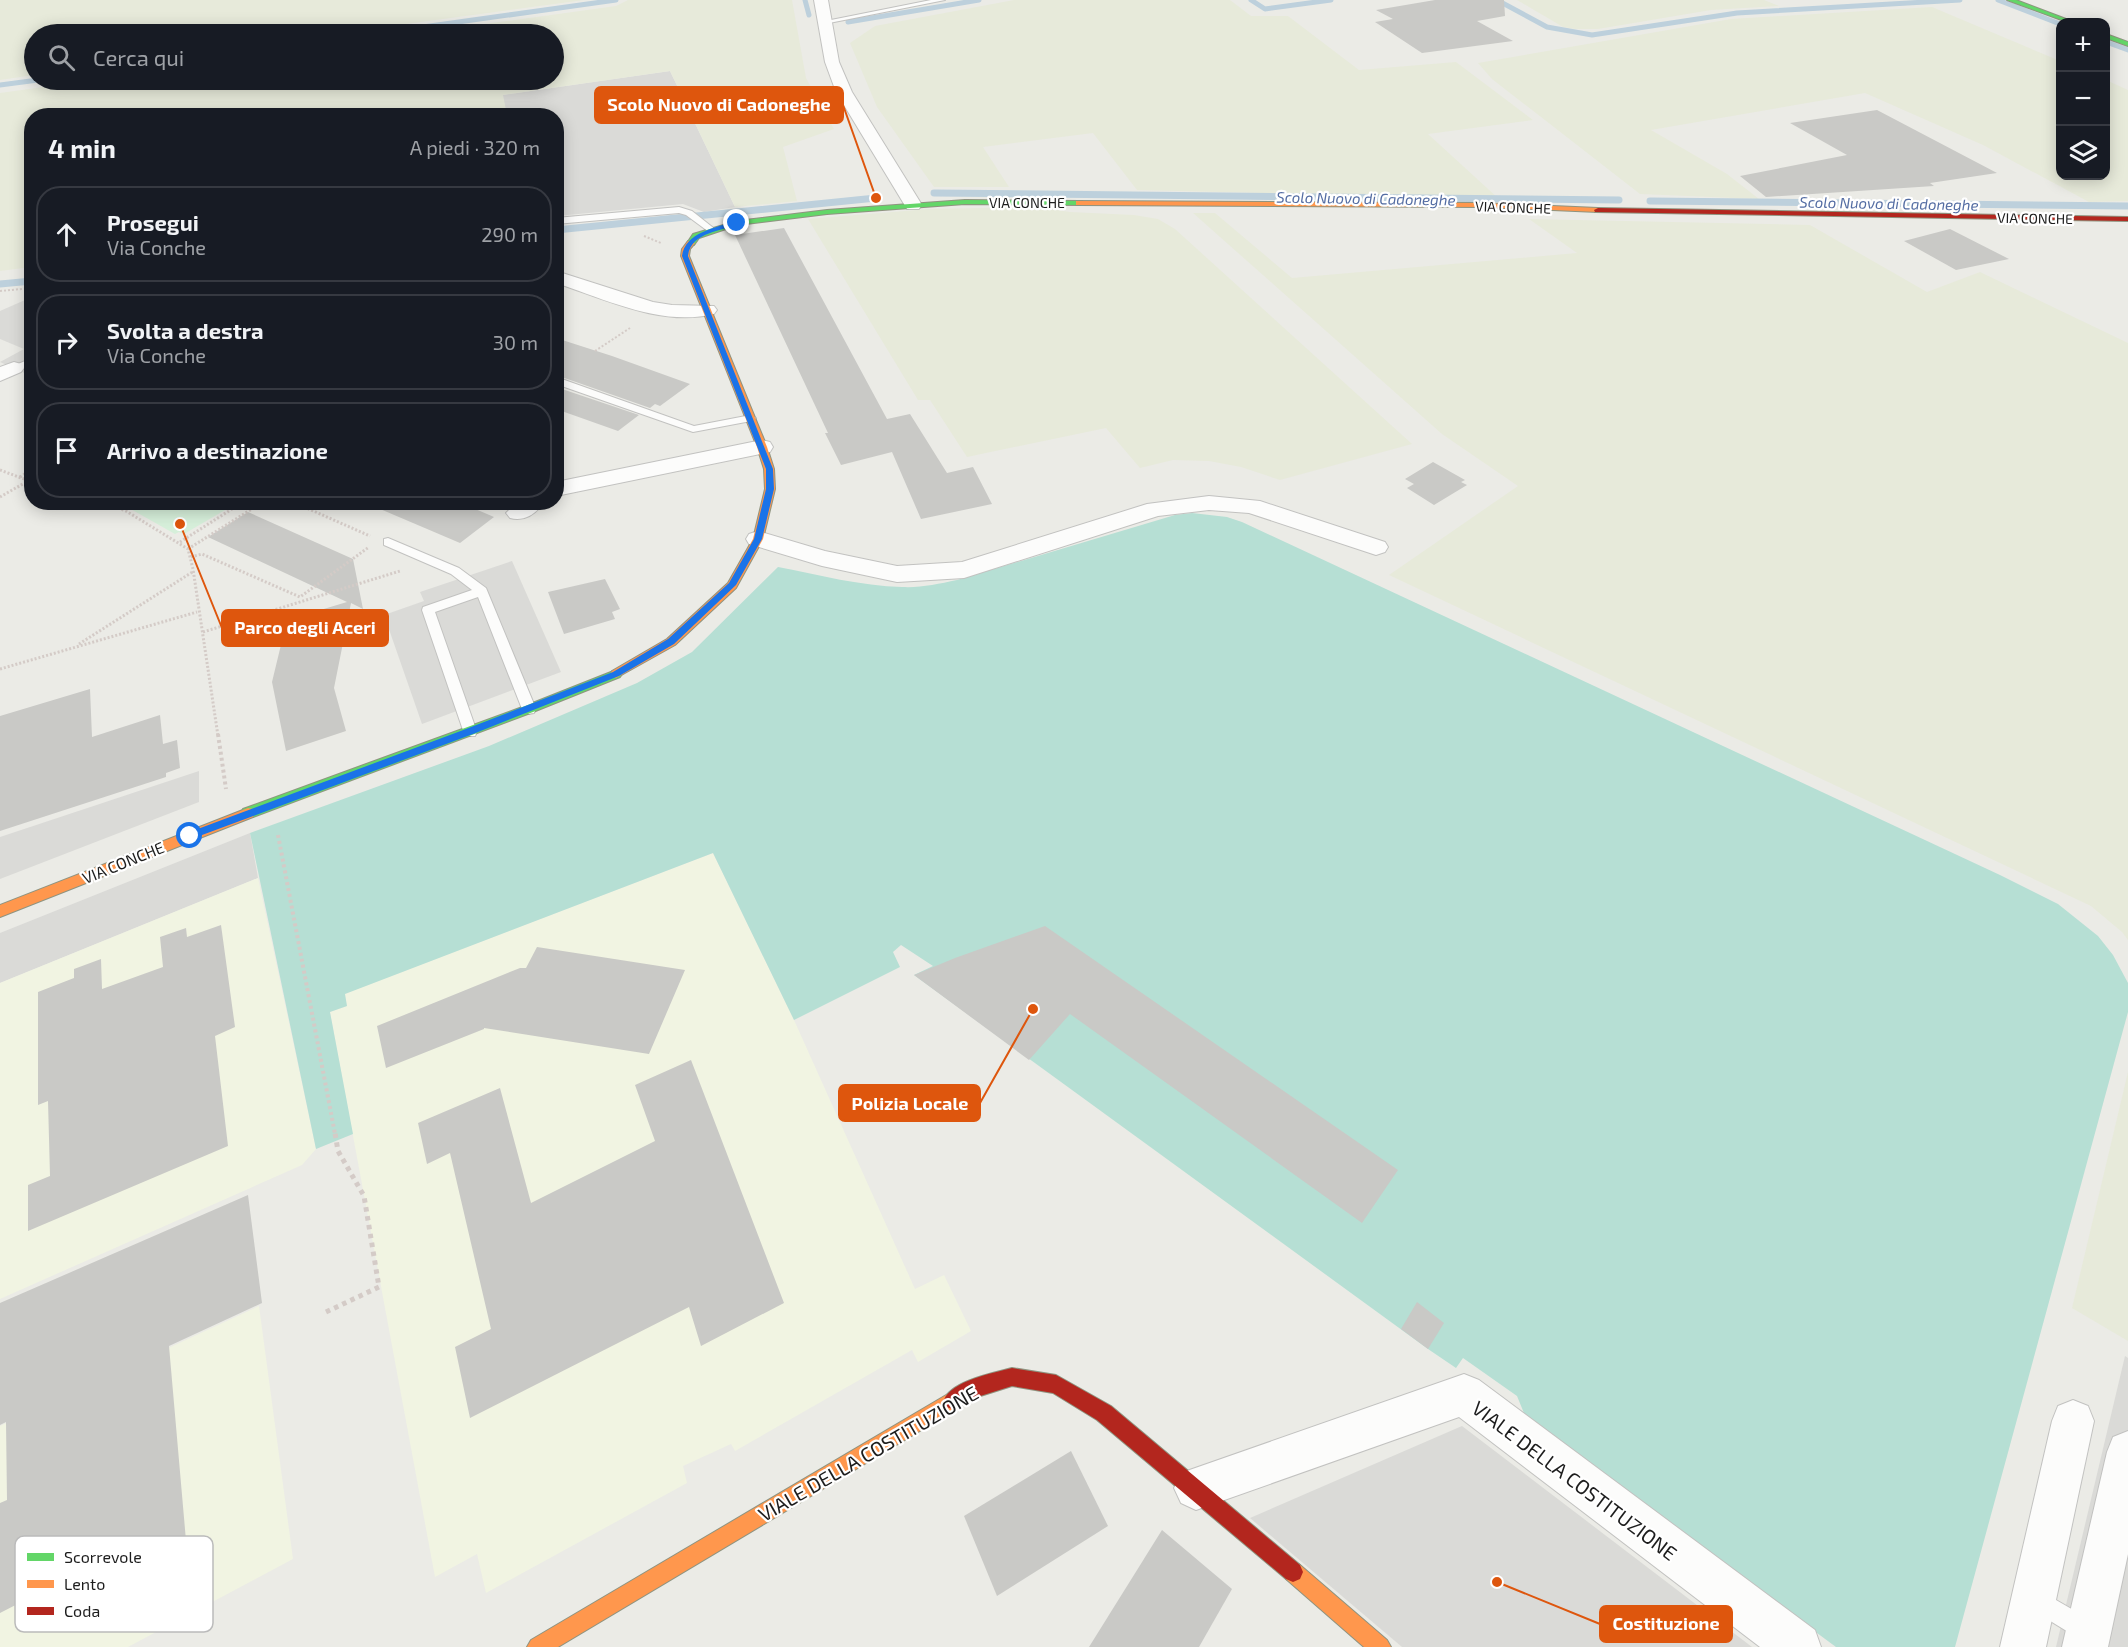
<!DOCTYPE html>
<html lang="it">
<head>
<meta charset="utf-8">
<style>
  :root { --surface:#171b24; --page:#242831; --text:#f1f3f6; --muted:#9ea1a6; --line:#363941 }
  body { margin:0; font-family:"Exo 2",sans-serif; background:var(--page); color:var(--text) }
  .controls { position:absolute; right:18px; top:18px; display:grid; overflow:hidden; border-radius:12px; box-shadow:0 3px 15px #0003 }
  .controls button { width:54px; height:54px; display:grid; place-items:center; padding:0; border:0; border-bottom:2px solid var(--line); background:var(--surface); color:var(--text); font:30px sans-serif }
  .stop { position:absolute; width:18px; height:18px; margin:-14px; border:4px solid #1a73e8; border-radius:50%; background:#fff }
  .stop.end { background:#1a73e8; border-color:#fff; box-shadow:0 2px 6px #0008 }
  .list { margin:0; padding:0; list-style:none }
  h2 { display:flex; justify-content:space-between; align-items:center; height:78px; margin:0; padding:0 24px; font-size:26px }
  h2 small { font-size:20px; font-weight:400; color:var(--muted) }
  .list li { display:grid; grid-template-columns:39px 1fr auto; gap:18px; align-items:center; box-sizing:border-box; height:96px; margin:0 12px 12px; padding:0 12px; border:2px solid var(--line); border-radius:24px }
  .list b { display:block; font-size:22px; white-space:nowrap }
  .list p { margin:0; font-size:20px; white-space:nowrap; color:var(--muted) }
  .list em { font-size:20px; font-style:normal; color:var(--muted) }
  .icon { flex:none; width:33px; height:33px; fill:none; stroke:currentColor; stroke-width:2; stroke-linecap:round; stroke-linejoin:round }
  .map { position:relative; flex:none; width:2128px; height:1647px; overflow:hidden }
  .search { position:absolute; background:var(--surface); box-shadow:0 3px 15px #0003; left:24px; top:24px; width:540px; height:66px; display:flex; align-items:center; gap:15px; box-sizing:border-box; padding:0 21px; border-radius:33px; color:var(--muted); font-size:22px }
  .panel { position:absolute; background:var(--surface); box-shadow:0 3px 15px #0003; left:24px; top:108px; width:540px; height:402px; border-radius:24px }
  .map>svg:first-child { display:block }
  .residential { fill:#dadad7 }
  .education { fill:#f1f4e2 }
  .farmland { fill:#e7eada }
  .park { fill:#d6efda }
  .pitch { fill:#b6dfd4 }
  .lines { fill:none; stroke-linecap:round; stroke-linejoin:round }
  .stream-far1 { stroke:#bdd0dc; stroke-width:5 }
  .stream { stroke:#bdd0dc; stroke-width:7 }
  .building { fill:#c9c9c6 }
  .lane-casing { stroke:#c2c2c0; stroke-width:2 }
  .street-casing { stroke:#c2c2c0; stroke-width:2 }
  .fast-casing { stroke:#8f9480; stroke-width:2 }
  .slow-casing { stroke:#8f9480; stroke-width:2 }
  .jam-casing { stroke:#8f9480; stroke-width:2 }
  .path-far3 { stroke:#d4cbc7; stroke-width:2; stroke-dasharray:2 2; stroke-linecap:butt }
  .path-far2 { stroke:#d4cbc7; stroke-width:3; stroke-dasharray:2 2; stroke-linecap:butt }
  .path-far1 { stroke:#d4cbc7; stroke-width:4; stroke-dasharray:3 3; stroke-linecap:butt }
  .path { stroke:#d4cbc7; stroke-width:5; stroke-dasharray:4.5 4.5; stroke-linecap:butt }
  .lane { fill:#fcfcfb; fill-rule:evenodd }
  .street { fill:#fcfcfb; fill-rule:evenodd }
  .fast { fill:#63d668; fill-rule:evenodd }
  .slow { fill:#ff974d; fill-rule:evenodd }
  .jam { fill:#b3261e; fill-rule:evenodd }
  .route { fill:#1a73e8 }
  .labels { text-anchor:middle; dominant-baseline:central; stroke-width:4.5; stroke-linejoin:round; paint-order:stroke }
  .far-street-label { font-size:14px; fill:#1d1d1d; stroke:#fff }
  .far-water-label { font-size:15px; font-style:italic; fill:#546da3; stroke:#fff }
  .street-label { font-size:16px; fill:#1d1d1d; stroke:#fff }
  .near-street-label { font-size:20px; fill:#1d1d1d; stroke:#fff }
  .key { fill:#fff; stroke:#bbb; stroke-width:1.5 }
  .key-label { font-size:16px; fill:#1d1d1d }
  .leader { fill:none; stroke:#de560d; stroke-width:2 }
  .callout-dot { fill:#de560d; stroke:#fff; stroke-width:2 }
  .callout { fill:#de560d; stroke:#de560d; stroke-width:2 }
  .callout-label { font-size:18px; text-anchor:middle; font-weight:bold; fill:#fff }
</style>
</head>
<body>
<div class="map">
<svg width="2128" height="1647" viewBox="0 0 2128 1647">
  <rect width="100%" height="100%" fill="#ebebe6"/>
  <g class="residential">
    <path d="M670,71L735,207L704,212L683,204L557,216L556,116L507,115L502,95Z"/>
    <path d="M25,300L31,302V376L0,362L24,349L0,339V311Z"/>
    <path d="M512,561L561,672L422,724L384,615L424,601L420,592Z"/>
    <path d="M199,771V802L0,879V837Z"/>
    <path d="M250,833L258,878L0,983V933Z"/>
    <path d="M2125,1356L2128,1358V1647H2056Z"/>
    <path d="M1462,1426L1752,1647H1402L1250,1518Z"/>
  </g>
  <g class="education">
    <path d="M713,853L794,1020L915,1289L944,1275L971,1331L918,1362L912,1350L735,1451L731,1444L683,1466L687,1483L486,1593L477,1554L435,1577L330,1012L347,1006L344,994Z"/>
    <path d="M258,878L316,1149L302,1165L0,1299V983Z"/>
    <path d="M259,1306L293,1559L128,1647H0V1426Z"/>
  </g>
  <g class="farmland">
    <path d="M0,0H584L332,34H34V75L0,80Z"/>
    <path d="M628,0H792L806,78L834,129L783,147L797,201L735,207L670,71L503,95L507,115L32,116L31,267L0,271V93L94,80H554V34H413L616,6Z"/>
    <path d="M1014,0H1230L1251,16H1288L1359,70L1456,62L1533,120L1428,134L1499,199L1137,190L1093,133L983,147L1009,187H934L877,107L850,43L875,26Z"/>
    <path d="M1517,0H1764L1779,6L1711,10L1598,29H1575L1563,27Z"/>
    <path d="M1932,7L2060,61V176H2106V80L2128,90V201L2089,202L1983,145L1865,93L1651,130L1727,174L1759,199L1640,194L1492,79L1478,63L1731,19Z"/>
    <path d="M1037,207L1070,212L1134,215L1158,219L1175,229L1412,444L1280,480L1241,467L1209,461L1173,460L1140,468L1106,428L967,457L930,400H918L808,219L929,209Z"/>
    <path d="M1193,213H1215L1292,278L1577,253L1529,219L1810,225L1927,292L1980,272L2128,343V940L2122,932L2091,906L1389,575L1518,486L1442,434Z"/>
    <path d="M2128,1072V1341L2072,1308Z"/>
  </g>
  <path class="park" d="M120,503H237L184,534L179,532L175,534Z"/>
  <path class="pitch" d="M1192,513L1227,517L1242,522L2000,875L2058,904L2098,936L2113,955L2128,983V1012L1955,1647H1836L1526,1418L1517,1396L1463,1358L1456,1368L1428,1349L914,975L933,966L901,945L893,952L900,967L794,1020L713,853L345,994L347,1006L330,1012L353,1134L316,1149L250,833L489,746L637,683L692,652L778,567C819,575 861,586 902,587C920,588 938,584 957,580L1175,515Z"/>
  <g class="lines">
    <g class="stream-far1">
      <path d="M805,0L809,15"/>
      <path d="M1251,0L1265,9L1331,0"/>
      <path d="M1497,0L1547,27L1592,35L1737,13L1960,0"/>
      <path d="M1998,0L2060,24"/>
      <path d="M848,22L979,0"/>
      <path d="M373,34L616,0"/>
      <path d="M2106,42L2128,50"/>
      <path d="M0,85L38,80"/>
    </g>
    <g class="stream">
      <path d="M934,193L1619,200"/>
      <path d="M1650,201L2128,206"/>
      <path d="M556,230L876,198"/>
      <path d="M0,284L32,281"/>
    </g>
  </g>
  <g class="building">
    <path d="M1435,0H1504L1505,16L1477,21L1513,41L1422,53L1375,22L1393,19L1376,10Z"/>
    <path d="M1877,110L1997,173L1930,183L1934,186L1766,197L1740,176L1847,155L1790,123Z"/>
    <path d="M784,228L887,419L910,414L947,473L973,467L992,504L921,519L892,452L841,465L825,433H828L735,235Z"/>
    <path d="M1950,229L2009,259L1956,270L1904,241Z"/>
    <path d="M556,338L612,356L690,384L660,406L655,404L650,408L556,375Z"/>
    <path d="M556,387L639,415L618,431L556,409Z"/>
    <path d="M1433,462L1465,480L1461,482L1467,485L1434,505L1407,488L1414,484L1405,479Z"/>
    <path d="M459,502L494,517L460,543L366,503Z"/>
    <path d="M248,512L353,559L363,609L351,603L334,688L346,731L286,751L272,682L287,620L347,602L208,537Z"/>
    <path d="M605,579L620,609L612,612L615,619L564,634L548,592Z"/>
    <path d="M90,689L92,737L160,715L163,744L177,740L180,768L166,773V777L0,831V716Z"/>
    <path d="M221,925L235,1027L215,1036L228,1146L28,1231V1185L50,1176L48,1101L38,1105V992L74,978V969L101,959L102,989L163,967L160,937L186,928L187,937Z"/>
    <path d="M1045,926L1398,1170L1362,1223L1070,1014L1029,1060L914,975L955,958Z"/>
    <path d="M537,947L685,970L649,1054L484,1028V1029L386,1068L377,1026L520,968H526Z"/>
    <path d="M691,1060L784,1303L701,1346L689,1307L470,1418L455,1347L491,1329L450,1153L427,1164L418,1123L500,1088L531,1203L655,1141L635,1085Z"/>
    <path d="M248,1195L262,1303L169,1346L187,1552L40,1629L39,1593L0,1613V1503L7,1500L6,1422L0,1425V1303Z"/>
    <path d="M1417,1302L1444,1323L1428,1349L1401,1329Z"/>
    <path d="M1071,1451L1108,1526L997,1596L964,1516Z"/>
    <path d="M1162,1530L1232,1589L1199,1647H1089Z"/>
  </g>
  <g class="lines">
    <g class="lane-casing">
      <g id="lane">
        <path d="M931,0H945L824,24L821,22Z"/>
        <path d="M679,207L692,211L716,230L709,232L686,215L679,213L556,224V218Z"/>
        <path d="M32,358V365L14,371L9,368Z"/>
        <path d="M556,377L694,426L751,415L756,418L751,421L693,432L556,384Z"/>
        <path d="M388,538L459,568L486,588L536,709L534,713L529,714L522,709L478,597L435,612L477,732L475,736H465L422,610L423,607L472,590L451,574L384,545V539Z"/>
        <path d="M2037,1589L2094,1622L2098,1630L2094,1638L2086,1642L2078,1638L2029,1608L2026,1600L2029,1592Z"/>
      </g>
    </g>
    <g class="street-casing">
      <g id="street">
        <path d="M814,0H828L839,62L852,92L922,205L919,209H907L836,92L825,62Z"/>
        <path d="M556,271L653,302L672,305L714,306L717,310L714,314C661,327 605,299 556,283Z"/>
        <path d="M14,362L21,364L24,368L21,372L0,381V367Z"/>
        <path d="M762,440L770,442L773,447L770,452L556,496V482Z"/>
        <path d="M1209,496L1260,501L1385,542L1388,547L1385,552L1376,555L1249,513L1209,510L1158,516L964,578L897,582L822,566L749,544L746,539L749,534L758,531L825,551L897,566L962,562L1147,504Z"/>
        <path d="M517,502H544C536,514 524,522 510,518L506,513Z"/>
        <path d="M1464,1374L1479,1380L1815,1630L1821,1647H1760L1459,1417L1196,1510L1181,1503L1174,1488L1181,1473Z"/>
        <path d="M2073,1400L2088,1406L2094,1421L2046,1647H2000L2052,1421L2058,1406Z"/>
        <path d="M2128,1431V1554L2108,1647H2062L2107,1452L2113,1437Z"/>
      </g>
    </g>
    <g class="fast-casing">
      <g id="fast">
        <path d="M2007,0H2016L2074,22H2067Z"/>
        <path d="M2106,34L2128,42V46L2106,38Z"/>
        <path d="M965,200L1079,201L1083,203L1079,205L965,204L827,214L738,225L699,238L694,245L687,243L693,234L737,221L827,210Z"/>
        <path d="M616,670L620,671L622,674L620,677L533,712L253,817H243L241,813L243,809L525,706Z"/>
      </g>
    </g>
    <g class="slow-casing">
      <g id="slow">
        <path d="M1076,201L1480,203L1598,208L1602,210L1598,212L1480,207L1079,205H1076Z"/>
        <path d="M688,241L695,243L690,249L689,256L767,447L774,469L775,489L763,539L736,588L675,645L616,678L612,677L610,674L612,671L667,639L728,583L753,539L765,489L764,469L757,447L681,256L682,249Z"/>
        <path d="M248,808L253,809L255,813L253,817L0,917V905Z"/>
        <path d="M953,1391L960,1393L962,1400L960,1407L558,1647H527L531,1640Z"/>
        <path d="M1293,1562L1300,1565L1387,1640L1391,1647H1364L1286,1579L1283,1572L1286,1565Z"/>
      </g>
    </g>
    <g class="jam-casing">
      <g id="jam">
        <path d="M1598,208L2128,217V221L1595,212L1594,210Z"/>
        <path d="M1012,1368L1056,1375L1111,1406L1300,1565L1303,1572L1300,1579L1293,1582L1286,1579L1097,1420L1053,1393L1012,1386L974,1398L953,1409L946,1407L944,1400C951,1381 993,1373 1012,1368Z"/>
      </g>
    </g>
    <g class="path-far3">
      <path d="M644,236L661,243"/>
      <path d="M0,291L32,288"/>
      <path d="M595,351L630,328"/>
    </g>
    <g class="path-far2">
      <path d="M0,470L32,482"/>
      <path d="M20,477L32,469"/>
      <path d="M0,497L28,481"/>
      <path d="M103,502L126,511L188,549L193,569L218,736"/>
      <path d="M293,502L370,536"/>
      <path d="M180,542L243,502"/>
      <path d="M188,549L263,502"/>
      <path d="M191,557L202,554L300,597L369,547"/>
      <path d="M203,632L400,571"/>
      <path d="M79,644L194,571"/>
      <path d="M0,669L197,612"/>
    </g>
    <g class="path-far1">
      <path d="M218,734L226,789"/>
      <path d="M278,835L335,1134"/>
    </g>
    <path class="path" d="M326,1312L379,1287L364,1196L338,1151L335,1133"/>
    <use href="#lane" class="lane"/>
    <use href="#street" class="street"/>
    <use href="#fast" class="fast"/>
    <use href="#slow" class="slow"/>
    <use href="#jam" class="jam"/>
  </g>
  <path class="route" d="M735,221L740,223C723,232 691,231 688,256L773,469L774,489L762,539L736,585L674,644L619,676L473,734L194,838H187V833L466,729L613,672L668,639L729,583L754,539L766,489V469L682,256C685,232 716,228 735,221Z"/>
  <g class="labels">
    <g class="far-street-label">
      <text x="1027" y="202">VIA CONCHE</text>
      <text transform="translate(1513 207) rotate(2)">VIA CONCHE</text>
      <text transform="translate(2035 218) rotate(1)">VIA CONCHE</text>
    </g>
    <g class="far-water-label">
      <text transform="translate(1366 198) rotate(1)">Scolo Nuovo di Cadoneghe</text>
      <text transform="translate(1889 203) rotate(1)">Scolo Nuovo di Cadoneghe</text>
    </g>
    <g class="street-label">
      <text transform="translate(123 862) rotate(-22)">VIA CONCHE</text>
    </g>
    <g class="near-street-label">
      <text transform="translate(868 1453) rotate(-30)">VIALE DELLA COSTITUZIONE</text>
      <text transform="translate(1575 1480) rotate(37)">VIALE DELLA COSTITUZIONE</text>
    </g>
  </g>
  <rect x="15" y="1536" width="198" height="96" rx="9" class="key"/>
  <rect x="27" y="1553" width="27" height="8" fill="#63d668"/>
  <rect x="27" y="1580" width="27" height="8" fill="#ff974d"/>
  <rect x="27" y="1607" width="27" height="8" fill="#b3261e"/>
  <g class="key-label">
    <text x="64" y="1563">Scorrevole</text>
    <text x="64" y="1590">Lento</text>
    <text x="64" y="1617">Coda</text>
  </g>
  <path class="leader" d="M876 198L843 105M180 524L222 628M1033 1009L980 1103M1497 1582L1600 1624"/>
  <g class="callout-dot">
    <circle cx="876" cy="198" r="6"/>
    <circle cx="180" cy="524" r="6"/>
    <circle cx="1033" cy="1009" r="6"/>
    <circle cx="1497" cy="1582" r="6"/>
  </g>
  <g class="callout">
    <rect x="595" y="87" width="248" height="36" rx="6"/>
    <rect x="222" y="610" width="166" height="36" rx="6"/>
    <rect x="839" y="1085" width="141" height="36" rx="6"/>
    <rect x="1600" y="1606" width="132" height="36" rx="6"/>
  </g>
  <g class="callout-label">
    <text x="719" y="111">Scolo Nuovo di Cadoneghe</text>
    <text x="305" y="634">Parco degli Aceri</text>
    <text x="910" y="1110">Polizia Locale</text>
    <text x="1666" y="1630">Costituzione</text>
  </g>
</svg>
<div class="controls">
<button>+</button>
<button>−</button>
<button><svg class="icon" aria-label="layers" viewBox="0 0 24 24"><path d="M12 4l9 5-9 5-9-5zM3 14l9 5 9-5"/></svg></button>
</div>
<div class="stop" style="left:190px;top:836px"></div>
<div class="stop end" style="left:737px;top:223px"></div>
<div class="search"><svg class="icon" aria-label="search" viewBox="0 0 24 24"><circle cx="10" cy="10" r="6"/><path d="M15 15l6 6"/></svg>Cerca qui</div>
<section class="panel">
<h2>4 min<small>A piedi · 320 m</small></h2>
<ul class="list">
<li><svg class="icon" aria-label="ahead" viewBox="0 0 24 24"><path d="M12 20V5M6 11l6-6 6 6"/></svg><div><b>Prosegui</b><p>Via Conche</p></div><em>290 m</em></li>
<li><svg class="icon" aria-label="right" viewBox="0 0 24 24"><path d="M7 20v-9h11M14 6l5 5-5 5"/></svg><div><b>Svolta a destra</b><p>Via Conche</p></div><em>30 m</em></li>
<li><svg class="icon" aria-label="arrive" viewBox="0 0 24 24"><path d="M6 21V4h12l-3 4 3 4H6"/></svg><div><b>Arrivo a destinazione</b></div></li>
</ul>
</section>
</div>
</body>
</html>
